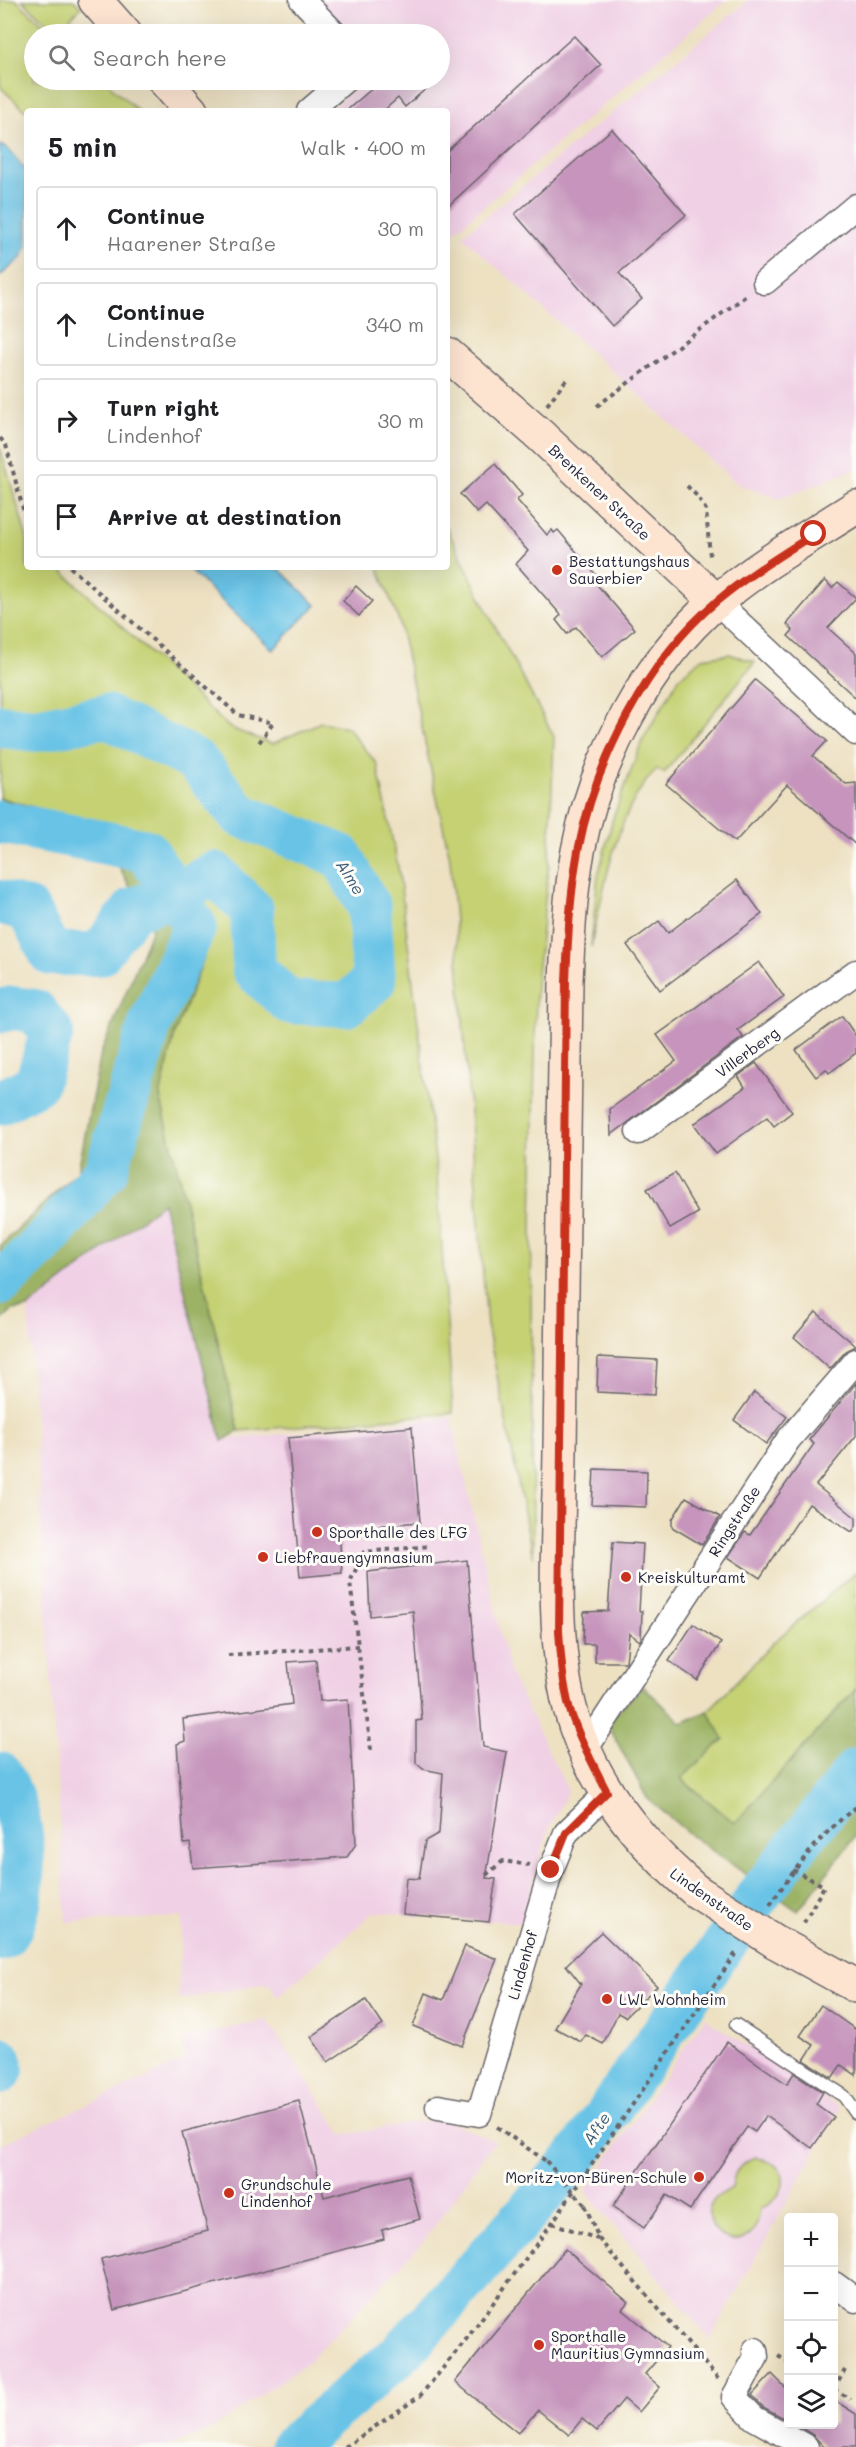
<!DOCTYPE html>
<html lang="en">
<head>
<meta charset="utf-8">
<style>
  :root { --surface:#fff; --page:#f2f2f2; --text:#202124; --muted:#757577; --line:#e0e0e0 }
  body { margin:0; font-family:Mali,sans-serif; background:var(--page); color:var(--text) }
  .controls { position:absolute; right:18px; bottom:18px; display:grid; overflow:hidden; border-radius:6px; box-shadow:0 6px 24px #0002 }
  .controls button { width:54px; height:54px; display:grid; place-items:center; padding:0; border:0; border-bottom:2px solid var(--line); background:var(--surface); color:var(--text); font:30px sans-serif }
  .stop { position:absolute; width:18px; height:18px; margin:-14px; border:4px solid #c8321e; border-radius:50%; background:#fff }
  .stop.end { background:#c8321e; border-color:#fff; box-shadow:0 2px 6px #0008 }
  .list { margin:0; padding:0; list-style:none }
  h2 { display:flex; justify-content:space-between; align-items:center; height:78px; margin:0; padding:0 24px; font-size:26px }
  h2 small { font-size:20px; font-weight:400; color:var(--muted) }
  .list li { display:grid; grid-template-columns:39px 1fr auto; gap:18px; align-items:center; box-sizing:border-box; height:84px; margin:0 12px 12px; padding:0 12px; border:2px solid var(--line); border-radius:6px }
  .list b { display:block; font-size:22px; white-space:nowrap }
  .list p { margin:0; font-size:20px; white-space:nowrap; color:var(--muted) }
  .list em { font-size:20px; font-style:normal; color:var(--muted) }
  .icon { flex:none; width:33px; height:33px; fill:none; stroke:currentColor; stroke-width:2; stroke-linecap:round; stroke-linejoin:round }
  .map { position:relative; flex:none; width:856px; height:2447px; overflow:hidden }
  .search { position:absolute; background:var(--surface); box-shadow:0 6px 24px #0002; left:24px; top:24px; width:426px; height:66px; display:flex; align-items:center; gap:15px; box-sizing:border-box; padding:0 21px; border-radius:33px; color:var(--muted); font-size:22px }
  .panel { position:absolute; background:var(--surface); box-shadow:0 6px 24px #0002; left:24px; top:108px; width:426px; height:462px; border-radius:6px }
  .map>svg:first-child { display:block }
  .built { fill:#f0d0e5 }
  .green { fill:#c5d173; stroke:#747a57; stroke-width:1.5 }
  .forest { fill:#9cb365; stroke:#5f6a50; stroke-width:1.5 }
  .water { fill:#68c3e6; stroke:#457290; stroke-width:1.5 }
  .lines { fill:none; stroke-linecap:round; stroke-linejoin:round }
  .river { stroke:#68c3e6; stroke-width:44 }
  .building { fill:#c694bc }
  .service-casing { stroke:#69656a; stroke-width:15 }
  .minor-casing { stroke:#69656a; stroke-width:27 }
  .secondary-casing { stroke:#69656a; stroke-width:36 }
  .path { stroke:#69656a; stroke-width:4; stroke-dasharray:4.5 4.5; stroke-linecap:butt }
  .service { stroke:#fff; stroke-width:12 }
  .minor { stroke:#fff; stroke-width:24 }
  .secondary { stroke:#fde4d1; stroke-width:33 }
  .secondary-bridge-casing { stroke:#69656a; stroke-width:36; stroke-linecap:butt }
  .path-bridge { stroke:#69656a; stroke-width:4; stroke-dasharray:4.5 4.5; stroke-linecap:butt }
  .secondary-bridge { stroke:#fde4d1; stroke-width:33 }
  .route { stroke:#c8321e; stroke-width:8 }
  .poi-dot { fill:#c8321e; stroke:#fdfcf7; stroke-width:2 }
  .labels { text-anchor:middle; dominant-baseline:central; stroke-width:6; stroke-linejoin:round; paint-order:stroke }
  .street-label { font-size:15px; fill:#22223b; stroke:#fdfcf7 }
  .poi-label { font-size:15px; fill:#22223b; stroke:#fdfcf7; text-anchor:start }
  .water-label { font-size:16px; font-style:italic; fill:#3a5a77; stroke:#fdfcf7 }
</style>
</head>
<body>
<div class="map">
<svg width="856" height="2447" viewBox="0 0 856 2447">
  <rect width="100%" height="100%" fill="#fdfcf7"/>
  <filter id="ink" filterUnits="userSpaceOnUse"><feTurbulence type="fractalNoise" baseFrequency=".0167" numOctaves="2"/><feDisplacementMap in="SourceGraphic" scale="12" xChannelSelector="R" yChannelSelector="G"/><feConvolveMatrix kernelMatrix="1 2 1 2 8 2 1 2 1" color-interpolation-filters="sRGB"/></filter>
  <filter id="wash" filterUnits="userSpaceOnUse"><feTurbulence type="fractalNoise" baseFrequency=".008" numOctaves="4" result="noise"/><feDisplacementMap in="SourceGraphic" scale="24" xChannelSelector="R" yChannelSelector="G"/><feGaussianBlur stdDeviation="1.35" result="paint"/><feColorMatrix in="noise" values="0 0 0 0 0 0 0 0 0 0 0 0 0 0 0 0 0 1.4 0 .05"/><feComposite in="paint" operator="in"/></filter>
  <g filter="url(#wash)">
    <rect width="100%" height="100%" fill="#ede1c2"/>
    <g class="built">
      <path d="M318,0H727L447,238V111H328L365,80H440V34H352Z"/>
      <path d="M749,0H856V469L780,499L739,485L462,236Z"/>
      <path d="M163,1202L222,1440L451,1417L510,1673L568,1791L548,1831L521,1923L374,1912L278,1997L268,1983L178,2000L182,1917L66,1922L28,1308Z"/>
      <path d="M705,2018L840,2108L710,2339L585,2191Z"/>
      <path d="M267,2020L343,2135L439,2118L495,2141L424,2241L307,2363L212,2429L166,2447H0V2145L185,2060L182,2039Z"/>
    </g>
    <g class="green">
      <path d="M0,0H16L54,34H34V80H104L138,111L27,112L0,87Z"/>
      <path d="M22,0H74L81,8L56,31Z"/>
      <path d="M0,447L27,538V567H58L230,728L272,744L321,722L347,727L377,764L399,872L437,1175L453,1413L239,1431L160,1096L175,1033L165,843L0,798Z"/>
      <path d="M447,528L488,613L554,737L549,863L536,985L531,1295L533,1558L487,1325L450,859L399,621L378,567H447Z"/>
      <path d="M729,654L755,662L664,773L657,769C616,808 603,892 591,947L598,876L613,818L642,741L679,678L702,658Z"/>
      <path d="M856,1572V1689L735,1823L681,1779L723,1739L708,1711L774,1642Z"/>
      <path d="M756,2157C792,2164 791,2195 760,2209C754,2269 687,2229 716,2198C720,2194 727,2191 732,2188C734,2171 739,2162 756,2157Z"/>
    </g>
    <g class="forest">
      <path d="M0,798L166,843L215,929L175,1033L160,1096L239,1431L222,1441L163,1203L28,1308L12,1310L0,1322V1246L78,1171L101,1053L152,929L115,859L0,836Z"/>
      <path d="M643,1686L682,1723L708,1711L724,1739L681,1779L735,1823L856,1689V1835L798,1911L693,1837L647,1798L607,1723Z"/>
    </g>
    <g class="water">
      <path d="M0,145L9,150L27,172V246L21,258L0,276Z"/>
      <path d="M187,567H277L316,605L273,650Z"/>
    </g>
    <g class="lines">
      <g class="river">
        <path d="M0,726L36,730L106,716L196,761L240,815L341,856L369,907L374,981L347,1005L289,1002L254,970L252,910L214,873L174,895L134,909L99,954H51L28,910L0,902"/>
        <path d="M0,822L147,851L195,926L150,1024L106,1171L42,1244L0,1284"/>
        <path d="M0,1011L13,1008L35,1011L52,1032L36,1084L0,1103"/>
        <path d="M0,1774C11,1791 18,1814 21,1835C24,1860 25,1925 0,1939"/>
        <path d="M0,2059L2,2069L0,2073"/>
        <path d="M291,2447L403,2351L575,2159L764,1888L856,1770"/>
      </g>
    </g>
    <g id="blocks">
      <g class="building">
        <path d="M574,36L601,65L447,207V151Z"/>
        <path d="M382,80H436L405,107L398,98L383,111H346Z"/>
        <path d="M612,129L686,215L619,273L642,299L612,326L515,214Z"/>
        <path d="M495,464L522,495L517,500L547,535L552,530L554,533L558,530L597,576L593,580L635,629L602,657L576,627L567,634L556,620L561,615L516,564L528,551L486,505L477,513L460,494Z"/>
        <path d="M825,580L832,588L838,582L856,598L828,628L856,653V698L788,636L793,630L787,624Z"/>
        <path d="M356,586L372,601L359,616L343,601Z"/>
        <path d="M755,680L827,741L813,756L846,784L856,783V845L787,785L735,842L666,784Z"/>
        <path d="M737,880L762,914L660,990L627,945L659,921L668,933Z"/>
        <path d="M759,962L784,997L738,1030L743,1037L611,1135L610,1109L676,1061L657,1035Z"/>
        <path d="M842,1016L856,1036V1053L829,1073L826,1069L816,1077L796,1050Z"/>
        <path d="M756,1063L792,1112L774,1126L767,1117L716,1154L694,1124L745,1087L738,1076Z"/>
        <path d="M675,1173L698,1213L670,1229L647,1189Z"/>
        <path d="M816,1312L856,1346L846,1351L830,1369L794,1337Z"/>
        <path d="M598,1357L657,1360L655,1395L597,1392Z"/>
        <path d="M856,1383V1436L816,1485L856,1518V1526L852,1532L809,1504L760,1578L728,1557L745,1532L750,1535L814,1444L809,1440Z"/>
        <path d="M754,1392L787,1417L766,1444L734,1420Z"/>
        <path d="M412,1427L420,1522L339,1529L342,1573L300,1577L288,1438Z"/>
        <path d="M594,1469L647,1471L646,1507L592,1505Z"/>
        <path d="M686,1497L720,1517L702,1545L672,1527V1520Z"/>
        <path d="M613,1542L643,1544L639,1611H642L641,1638L640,1641L629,1633L626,1662H595V1644H583L584,1612L608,1611Z"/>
        <path d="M467,1560L483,1747L507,1752L486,1878L496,1879L489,1922L403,1914L406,1878L419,1879L425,1841L439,1833L443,1773L423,1769L416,1763V1721L422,1720L413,1611L370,1616L368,1572Z"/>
        <path d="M693,1624L721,1643L697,1680L669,1661Z"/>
        <path d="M316,1660L320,1701L348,1699L356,1844L347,1857L193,1868L190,1843L184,1844L177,1744L185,1741L183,1719L292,1704L288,1662Z"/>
        <path d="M601,1932L657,1986L625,2017L618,2013L603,2044L586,2035L581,2042L555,2028L581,1984L566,1965Z"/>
        <path d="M465,1946L497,1959L462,2046L413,2026L426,1993L443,2000Z"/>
        <path d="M366,2000L383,2025L328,2062L311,2037Z"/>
        <path d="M821,2005L856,2030V2075L841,2065L832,2078L804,2060L814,2045L800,2036Z"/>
        <path d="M727,2042L787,2084L794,2073L823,2092L816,2104L834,2117L812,2148L766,2116L755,2132L747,2127L690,2210L667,2195L644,2228L613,2206Z"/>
        <path d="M299,2101L324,2197L408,2175L420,2219L382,2230L384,2239L114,2310L101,2259L208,2231L182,2132Z"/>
        <path d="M565,2249L628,2302L622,2309L668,2347L645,2374L660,2387L639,2412L624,2399L597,2431L582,2419L569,2435L538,2410L518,2433L455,2382Z"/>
        <path d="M772,2374L789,2391V2421L763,2407L752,2395Z"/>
        <path d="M834,2400L856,2414V2447H824L813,2435L795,2424H834Z"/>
      </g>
    </g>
  </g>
  <g filter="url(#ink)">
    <use href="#blocks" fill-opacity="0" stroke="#69656a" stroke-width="1.5"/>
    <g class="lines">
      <g class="service-casing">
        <path id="service" d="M736,2025L844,2096L856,2113"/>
      </g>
      <g class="minor-casing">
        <g id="minor">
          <path d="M302,0L335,34"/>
          <path d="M309,111L345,80"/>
          <path d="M765,282L856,206"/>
          <path d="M717,602L856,733"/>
          <path d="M638,1132L856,972"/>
          <path d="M585,1750L788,1440L856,1361"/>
          <path d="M438,2107L479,2114L551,1870L566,1833L607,1793"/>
          <path d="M834,2284L856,2300"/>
          <path d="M755,2350L756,2357L734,2397L754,2418L806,2447"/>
        </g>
      </g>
      <g class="secondary-casing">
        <g id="secondary">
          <path d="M95,0L125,34"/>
          <path d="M164,80L191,111"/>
          <path d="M447,354L541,436L717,602"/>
          <path d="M696,1891C639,1843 589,1781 570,1708C550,1631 559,1531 560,1451C562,1294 564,1138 566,981C568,937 570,894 578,851C595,761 647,661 717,601C759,565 809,537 856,507"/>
          <path d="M776,1942L856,1986"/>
        </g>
      </g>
      <g class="path">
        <path d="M547,405L566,380"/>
        <path d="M597,406L747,295"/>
        <path d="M0,438L6,445L27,524"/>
        <path d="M687,486L698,497L706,510L710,556"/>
        <path d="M70,567L238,715L273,723L258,744"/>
        <path d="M228,1655L358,1646"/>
        <path d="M371,1750L350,1582L364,1552L431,1546"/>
        <path d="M793,1870L824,1886L802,1926"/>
        <path d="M486,1875L503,1861L529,1865"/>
        <path d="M770,1905C795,1868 821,1834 856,1807"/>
        <path d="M497,2127L546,2161"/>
        <path d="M585,2205L599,2239L719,2380"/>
        <path d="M552,2223L598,2239"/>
        <path d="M778,2356L788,2362"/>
        <path d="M834,2389L845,2370"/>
        <path d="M834,2389L850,2399"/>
        <path d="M345,2447L420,2396L465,2341L552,2223L738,1950"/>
      </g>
      <use href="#service" class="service"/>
      <use href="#minor" class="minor"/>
      <use href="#secondary" class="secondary"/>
      <g class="secondary-bridge-casing">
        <path id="secondary-bridge" d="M696,1891L776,1942"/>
      </g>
      <path class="path-bridge" d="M546,2161L585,2205"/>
      <use href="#secondary-bridge" class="secondary-bridge"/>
    </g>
  </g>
  <g class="lines" filter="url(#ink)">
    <path class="route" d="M551,1870L566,1833L607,1792C594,1766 579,1739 570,1710C563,1685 561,1658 559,1631L566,981C568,937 570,894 578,851C595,761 647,660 717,601C747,576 781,555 814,534"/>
  </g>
  <g class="poi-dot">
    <circle cx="557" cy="570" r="6"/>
    <circle cx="317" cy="1532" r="6"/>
    <circle cx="263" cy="1557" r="6"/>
    <circle cx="626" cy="1577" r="6"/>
    <circle cx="607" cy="1999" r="6"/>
    <circle cx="699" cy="2177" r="6"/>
    <circle cx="229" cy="2193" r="6"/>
    <circle cx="539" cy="2345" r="6"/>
  </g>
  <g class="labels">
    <g class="street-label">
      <text transform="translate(600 492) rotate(43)">Brenkener Straße</text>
      <text transform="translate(747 1052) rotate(-36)">Villerberg</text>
      <text transform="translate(734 1521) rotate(-57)">Ringstraße</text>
      <text transform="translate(712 1899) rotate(35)">Lindenstraße</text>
      <text transform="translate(522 1965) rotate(-74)">Lindenhof</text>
    </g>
    <g class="poi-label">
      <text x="569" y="561">Bestattungshaus<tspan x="569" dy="17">Sauerbier</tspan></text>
      <text x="329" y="1532">Sporthalle des LFG</text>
      <text x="275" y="1557">Liebfrauengymnasium</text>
      <text x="638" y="1577">Kreiskulturamt</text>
      <text x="619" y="1999">LWL Wohnheim</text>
      <text x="687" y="2177" text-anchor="end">Moritz-von-Büren-Schule</text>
      <text x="241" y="2184">Grundschule<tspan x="241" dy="17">Lindenhof</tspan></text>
      <text x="551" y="2336">Sporthalle<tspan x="551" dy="17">Mauritius Gymnasium</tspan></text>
    </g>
    <g class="water-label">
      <text transform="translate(351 877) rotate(58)">Alme</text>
      <text transform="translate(596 2128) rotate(-55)">Afte</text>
    </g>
  </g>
</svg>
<div class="controls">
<button>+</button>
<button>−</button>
<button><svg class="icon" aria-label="locate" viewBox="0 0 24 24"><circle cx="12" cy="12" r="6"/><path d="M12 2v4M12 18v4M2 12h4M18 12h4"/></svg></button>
<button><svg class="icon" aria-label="layers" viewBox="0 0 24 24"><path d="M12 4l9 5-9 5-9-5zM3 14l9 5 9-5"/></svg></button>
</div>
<div class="stop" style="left:814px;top:534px"></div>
<div class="stop end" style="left:551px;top:1870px"></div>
<div class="search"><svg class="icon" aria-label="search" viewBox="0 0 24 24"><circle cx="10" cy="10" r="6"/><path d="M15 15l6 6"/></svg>Search here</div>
<section class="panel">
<h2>5 min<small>Walk · 400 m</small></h2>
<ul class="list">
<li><svg class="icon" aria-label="ahead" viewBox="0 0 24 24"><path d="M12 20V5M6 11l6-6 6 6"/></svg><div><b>Continue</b><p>Haarener Straße</p></div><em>30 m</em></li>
<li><svg class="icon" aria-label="ahead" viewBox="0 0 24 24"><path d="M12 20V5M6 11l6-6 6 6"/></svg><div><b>Continue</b><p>Lindenstraße</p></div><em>340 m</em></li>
<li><svg class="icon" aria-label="right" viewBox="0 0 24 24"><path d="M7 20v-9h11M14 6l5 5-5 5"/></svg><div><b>Turn right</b><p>Lindenhof</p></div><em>30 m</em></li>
<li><svg class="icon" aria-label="arrive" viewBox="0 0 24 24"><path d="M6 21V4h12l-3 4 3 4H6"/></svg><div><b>Arrive at destination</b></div></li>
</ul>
</section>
</div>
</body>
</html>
